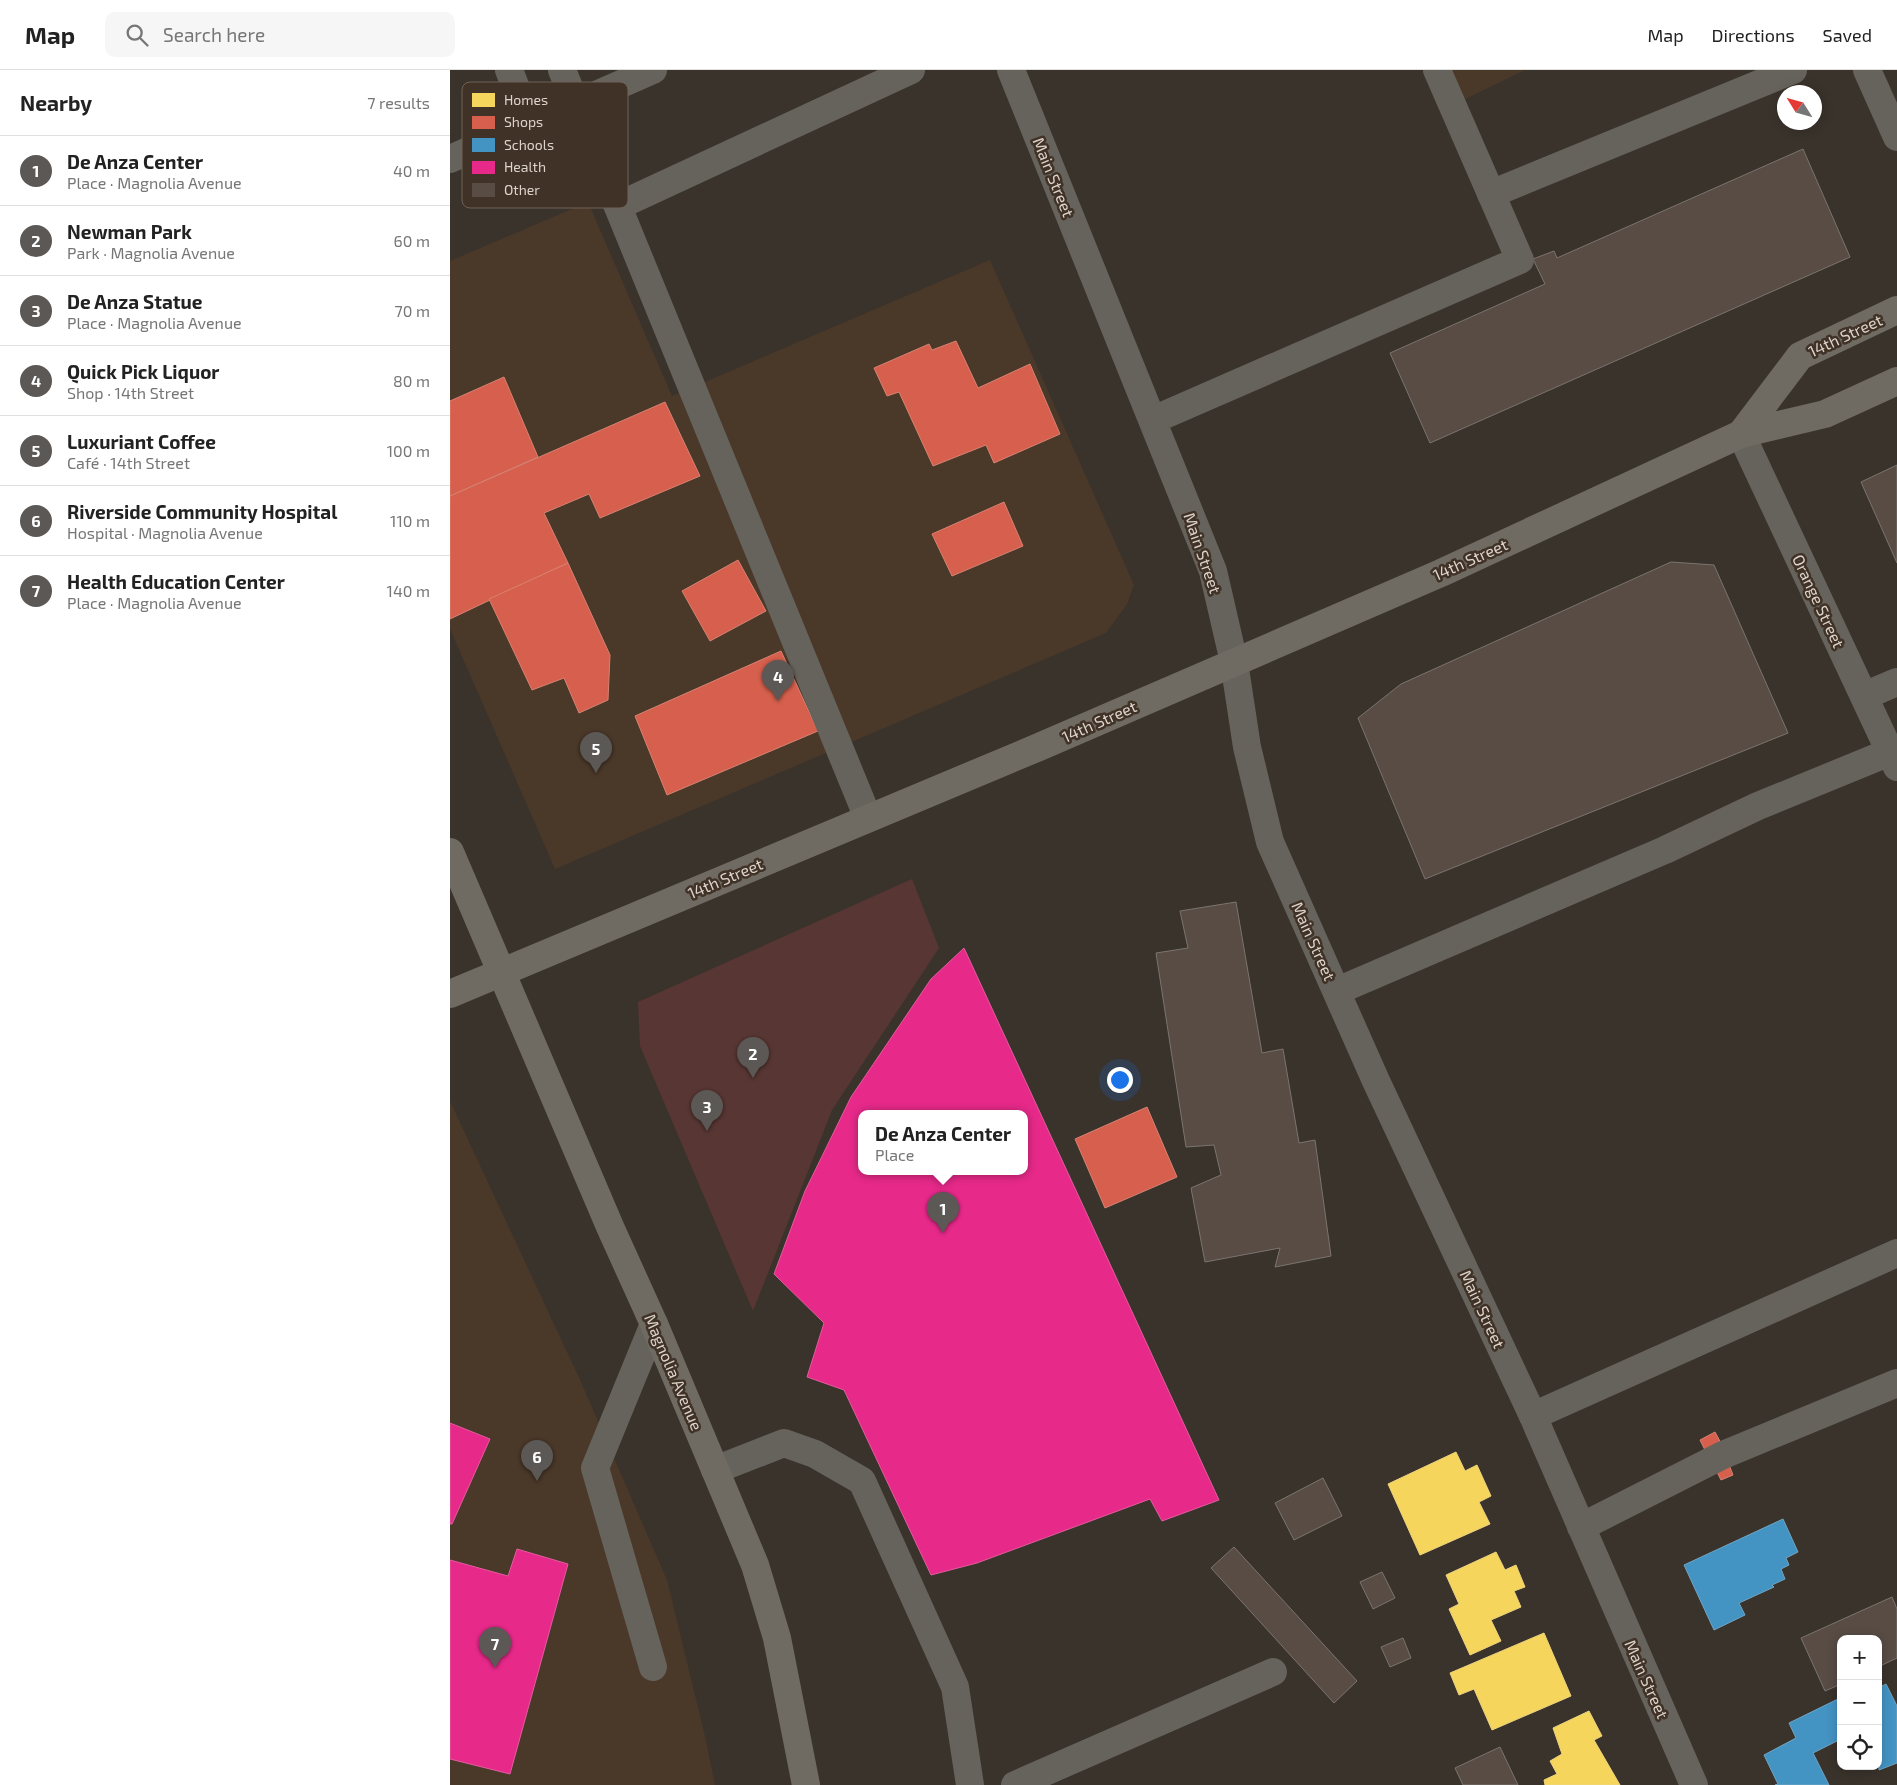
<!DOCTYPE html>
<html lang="en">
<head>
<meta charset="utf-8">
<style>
  :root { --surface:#fff; --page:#f6f6f6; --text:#222; --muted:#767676; --line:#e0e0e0; --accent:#5c5855 }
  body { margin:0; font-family:"Exo 2",sans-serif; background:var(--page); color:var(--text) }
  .controls { position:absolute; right:15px; bottom:15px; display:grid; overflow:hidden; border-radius:10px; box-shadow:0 2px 12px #0003 }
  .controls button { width:45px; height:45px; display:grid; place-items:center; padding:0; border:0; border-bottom:1px solid var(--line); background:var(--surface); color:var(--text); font:25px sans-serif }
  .compass { position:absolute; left:1327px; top:15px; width:45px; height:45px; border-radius:50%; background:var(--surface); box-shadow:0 2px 12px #0003; rotate:307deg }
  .you { position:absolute; left:669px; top:1009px; width:18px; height:18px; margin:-12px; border:4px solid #fff; border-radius:50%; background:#1a73e8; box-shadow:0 0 0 8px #1a73e833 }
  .badge { display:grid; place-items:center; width:32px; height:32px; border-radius:50%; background:var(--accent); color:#fff; font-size:16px; font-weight:700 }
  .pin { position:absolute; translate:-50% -41px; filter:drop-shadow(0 1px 2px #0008) }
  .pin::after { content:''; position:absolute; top:26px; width:18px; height:15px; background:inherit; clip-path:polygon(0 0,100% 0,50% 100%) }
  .popup { position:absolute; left:408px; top:1040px; width:170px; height:65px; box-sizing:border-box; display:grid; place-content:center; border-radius:10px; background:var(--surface); filter:drop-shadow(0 1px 4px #0005); font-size:16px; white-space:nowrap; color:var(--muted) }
  .popup b { font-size:19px; color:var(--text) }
  .popup::after { content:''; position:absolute; left:50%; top:100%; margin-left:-10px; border:10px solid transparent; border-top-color:var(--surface) }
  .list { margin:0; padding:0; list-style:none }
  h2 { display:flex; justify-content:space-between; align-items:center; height:65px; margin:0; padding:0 20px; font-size:21px }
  h2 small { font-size:16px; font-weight:400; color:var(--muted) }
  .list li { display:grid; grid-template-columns:32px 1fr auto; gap:15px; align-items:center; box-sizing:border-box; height:70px; padding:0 20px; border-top:1px solid var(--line) }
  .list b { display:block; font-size:19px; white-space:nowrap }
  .list p { margin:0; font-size:16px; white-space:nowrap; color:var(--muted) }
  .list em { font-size:16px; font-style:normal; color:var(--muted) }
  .icon { flex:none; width:28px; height:28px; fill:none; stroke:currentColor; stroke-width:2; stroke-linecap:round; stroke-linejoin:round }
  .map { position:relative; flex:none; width:1447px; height:1715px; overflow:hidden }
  header { display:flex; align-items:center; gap:30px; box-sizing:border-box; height:70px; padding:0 25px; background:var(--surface); border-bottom:1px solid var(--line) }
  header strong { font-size:24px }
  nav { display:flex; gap:28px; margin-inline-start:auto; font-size:18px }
  .search { width:350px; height:45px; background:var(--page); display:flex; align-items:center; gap:12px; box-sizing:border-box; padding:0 18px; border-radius:10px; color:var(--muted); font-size:19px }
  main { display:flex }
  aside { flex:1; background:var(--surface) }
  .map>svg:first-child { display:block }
  .built { fill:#4a3829 }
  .green { fill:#583633 }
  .homes { fill:#f6d55c; stroke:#eed47d }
  .shops { fill:#d6604d; stroke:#d88273 }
  .schools { fill:#4393c3; stroke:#71a6c5 }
  .health { fill:#e7298a; stroke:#e45c9e; fill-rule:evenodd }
  .building { fill:#584c45; stroke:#7c7470 }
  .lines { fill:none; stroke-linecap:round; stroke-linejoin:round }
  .minor { stroke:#66625c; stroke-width:28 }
  .major { stroke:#706b62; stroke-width:28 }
  .labels { text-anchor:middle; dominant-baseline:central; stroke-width:5; stroke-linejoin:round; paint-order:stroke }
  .street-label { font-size:16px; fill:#dcd3cb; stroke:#403226 }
  .key { fill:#403226; stroke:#6f6258; stroke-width:1 }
  .key-label { font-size:14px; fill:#dcd3cb }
</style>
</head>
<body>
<header>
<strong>Map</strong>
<div class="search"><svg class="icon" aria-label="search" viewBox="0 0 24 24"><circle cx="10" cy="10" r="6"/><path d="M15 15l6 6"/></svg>Search here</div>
<nav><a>Map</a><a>Directions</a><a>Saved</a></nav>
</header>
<main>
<aside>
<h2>Nearby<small>7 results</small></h2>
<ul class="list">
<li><span class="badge">1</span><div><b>De Anza Center</b><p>Place · Magnolia Avenue</p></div><em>40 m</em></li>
<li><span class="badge">2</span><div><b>Newman Park</b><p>Park · Magnolia Avenue</p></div><em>60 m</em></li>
<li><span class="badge">3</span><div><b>De Anza Statue</b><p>Place · Magnolia Avenue</p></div><em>70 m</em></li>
<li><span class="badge">4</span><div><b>Quick Pick Liquor</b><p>Shop · 14th Street</p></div><em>80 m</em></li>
<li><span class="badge">5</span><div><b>Luxuriant Coffee</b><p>Café · 14th Street</p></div><em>100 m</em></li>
<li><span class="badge">6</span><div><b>Riverside Community Hospital</b><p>Hospital · Magnolia Avenue</p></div><em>110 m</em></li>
<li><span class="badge">7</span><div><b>Health Education Center</b><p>Place · Magnolia Avenue</p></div><em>140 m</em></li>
</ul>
</aside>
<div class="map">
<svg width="1447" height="1715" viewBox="0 0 1447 1715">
  <rect width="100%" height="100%" fill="#3a332c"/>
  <g class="built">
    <path d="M983,0H1075L999,37Z"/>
    <path d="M138,132L222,326L540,190L684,515L677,534L656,563L105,799L0,559V191Z"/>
    <path d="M0,1031L131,1312L217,1510L255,1666L265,1715H0Z"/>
  </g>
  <path class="green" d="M462,809L489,878L382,1040L303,1241L190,976L188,932Z"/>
  <g class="homes">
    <path d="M1006,1382L1015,1401L1027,1395L1041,1426L1029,1432L1040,1454L970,1485L938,1414Z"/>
    <path d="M1046,1482L1055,1500L1066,1495L1075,1517L1064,1521L1071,1537L1041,1550L1051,1571L1020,1585L999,1539L1009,1534L996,1505Z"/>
    <path d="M1094,1563L1121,1626L1042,1660L1024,1619L1009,1625L1000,1603Z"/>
    <path d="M1139,1641L1152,1666L1144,1670L1170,1715H1095L1094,1710L1107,1704L1100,1691L1112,1684L1103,1658Z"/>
  </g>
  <g class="shops">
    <path d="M506,271L528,318L580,294L610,364L544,393L536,375L483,396L449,322L437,326L424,298L479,274L482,280Z"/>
    <path d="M54,307L88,387L0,426V331Z"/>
    <path d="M215,332L250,406L150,448L139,424L94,443L118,493L0,549V426Z"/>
    <path d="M554,432L573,476L502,506L482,464Z"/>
    <path d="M288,490L316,541L260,571L232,521Z"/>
    <path d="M118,493L160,585L158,630L129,643L114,608L82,620L39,529Z"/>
    <path d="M331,581L368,661L217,725L185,646Z"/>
    <path d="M697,1037L727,1107L655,1138L625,1069Z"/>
    <path d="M1265,1362L1272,1375L1256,1382L1250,1370Z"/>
    <path d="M1278,1392L1283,1405L1271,1410L1265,1398Z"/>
  </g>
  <g class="schools">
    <path d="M1333,1449L1348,1482L1336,1488L1339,1495L1331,1499L1335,1509L1322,1515L1324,1517L1289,1533L1295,1545L1264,1560L1234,1495Z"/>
    <path d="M1436,1614L1447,1636V1693L1429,1700L1428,1618Z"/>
    <path d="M1390,1628L1391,1669L1363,1683L1379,1715H1325L1328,1714L1314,1685L1346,1668L1339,1653Z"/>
  </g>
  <g class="health">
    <path d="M514,878L769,1430L712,1451L700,1429L527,1493L481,1505L394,1320L357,1307L374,1253L324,1204L355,1121L401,1027L481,909ZM412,1044H574V1102H412Z"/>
    <path d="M0,1353L40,1369L2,1454H0Z"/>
    <path d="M67,1479L118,1494L60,1704L0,1689V1490L58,1506Z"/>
  </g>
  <g class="building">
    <path d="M1353,79L1400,187L980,373L940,283L1095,214L1083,189L1104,181L1107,188Z"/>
    <path d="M1447,395V493L1411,412Z"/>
    <path d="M1221,492L1264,495L1338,663L975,809L908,648L951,614Z"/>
    <path d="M786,832L812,983L833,979L849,1073L865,1070L881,1186L825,1197L830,1178L755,1192L741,1118L771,1105L764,1075L736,1077L706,883L738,878L730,841Z"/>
    <path d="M873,1408L892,1446L844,1470L825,1433Z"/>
    <path d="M784,1477L907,1611L884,1633L761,1498Z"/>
    <path d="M932,1502L945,1528L923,1539L910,1512Z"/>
    <path d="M1442,1527L1447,1539V1588L1428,1597V1569H1391V1614L1375,1621L1351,1568Z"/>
    <path d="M953,1568L961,1588L940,1597L931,1577Z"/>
    <path d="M1050,1677L1068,1715H1013L1005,1698Z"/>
  </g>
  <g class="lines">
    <g class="minor">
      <path d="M59,0L80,54"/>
      <path d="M112,0L418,748"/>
      <path d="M561,0L763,501L784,592L797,677L820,772L926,1011L1083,1346L1244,1715"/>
      <path d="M1417,0L1447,67"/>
      <path d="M0,89L203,0"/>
      <path d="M1041,124L1343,0"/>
      <path d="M168,136L461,0"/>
      <path d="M703,350L1070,190L987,0"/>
      <path d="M1291,364L1447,697"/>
      <path d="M1414,626L1447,612"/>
      <path d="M887,921L1215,780L1308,736L1440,682"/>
      <path d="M1083,1346L1447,1183"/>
      <path d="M265,1400L334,1373L365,1384L412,1411L505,1617L520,1715"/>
      <path d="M1131,1457L1273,1385L1447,1313"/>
      <path d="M203,1597L145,1398L204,1254"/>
      <path d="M565,1715L823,1602"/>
    </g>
    <g class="major">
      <path d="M1291,364L1350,286L1447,240"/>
      <path d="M0,782L161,1159L204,1254L305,1495L327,1568L356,1715"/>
      <path d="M0,924L589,677L991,503L1291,364L1375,344L1447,311"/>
    </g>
  </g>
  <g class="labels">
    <g class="street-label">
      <text transform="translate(604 107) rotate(68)">Main Street</text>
      <text transform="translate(1395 265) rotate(-25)">14th Street</text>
      <text transform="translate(753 483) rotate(71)">Main Street</text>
      <text transform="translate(1020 489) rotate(-24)">14th Street</text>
      <text transform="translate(1369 531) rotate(65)">Orange Street</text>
      <text transform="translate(649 651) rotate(-24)">14th Street</text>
      <text transform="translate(275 808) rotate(-23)">14th Street</text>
      <text transform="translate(864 871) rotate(66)">Main Street</text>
      <text transform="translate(1033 1239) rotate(65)">Main Street</text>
      <text transform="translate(224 1302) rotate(67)">Magnolia Avenue</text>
      <text transform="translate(1197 1609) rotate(66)">Main Street</text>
    </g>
  </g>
  <rect x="12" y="12" width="166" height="126" rx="8" class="key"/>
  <rect x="22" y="23" width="23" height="14" fill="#f6d55c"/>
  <rect x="22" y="46" width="23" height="13" fill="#d6604d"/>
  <rect x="22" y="68" width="23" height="14" fill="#4393c3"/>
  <rect x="22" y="91" width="23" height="13" fill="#e7298a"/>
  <rect x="22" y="113" width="23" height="14" fill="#584c45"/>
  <g class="key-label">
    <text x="54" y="35">Homes</text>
    <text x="54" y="57">Shops</text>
    <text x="54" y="80">Schools</text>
    <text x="54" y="102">Health</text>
    <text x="54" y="125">Other</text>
  </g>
</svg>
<div class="controls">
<button>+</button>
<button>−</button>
<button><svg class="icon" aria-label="locate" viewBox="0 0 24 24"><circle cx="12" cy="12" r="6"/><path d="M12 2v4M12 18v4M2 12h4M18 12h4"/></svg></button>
</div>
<svg class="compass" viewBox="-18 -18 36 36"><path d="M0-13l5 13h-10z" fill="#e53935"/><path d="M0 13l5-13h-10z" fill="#767676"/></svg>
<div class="you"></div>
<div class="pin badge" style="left:493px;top:1163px">1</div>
<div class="popup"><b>De Anza Center</b>Place</div>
<div class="pin badge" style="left:303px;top:1008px">2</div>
<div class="pin badge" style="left:257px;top:1061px">3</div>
<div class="pin badge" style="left:328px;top:631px">4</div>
<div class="pin badge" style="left:146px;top:703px">5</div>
<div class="pin badge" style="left:87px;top:1411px">6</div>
<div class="pin badge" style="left:45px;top:1598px">7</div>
</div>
</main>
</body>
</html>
